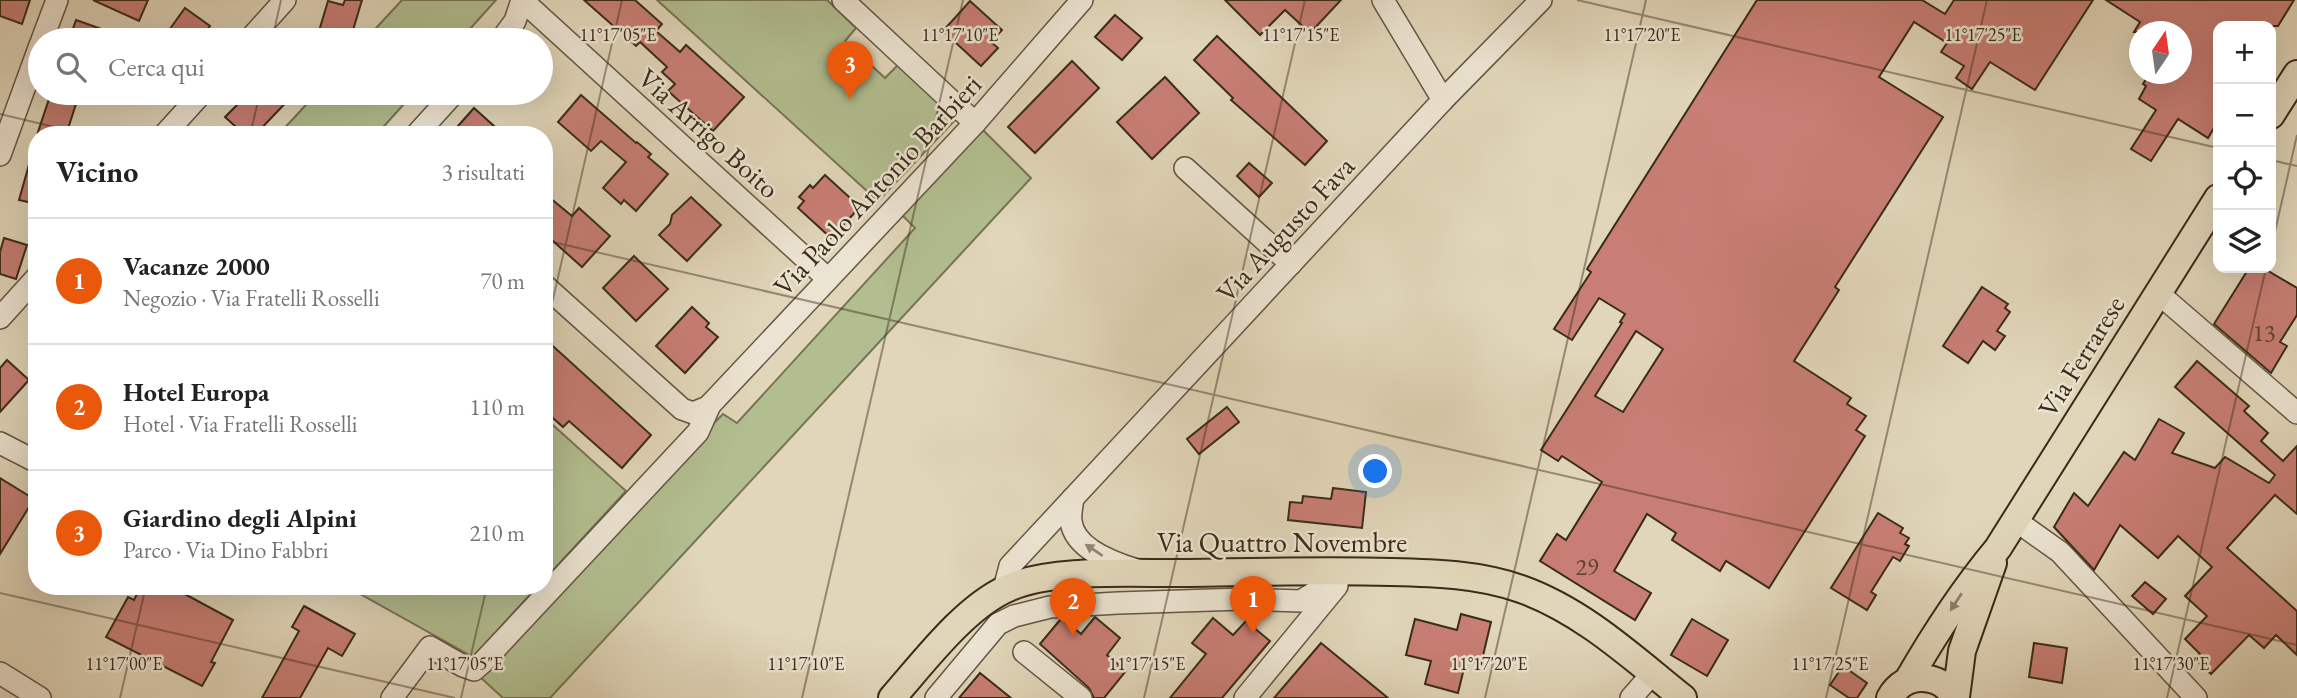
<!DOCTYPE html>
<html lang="it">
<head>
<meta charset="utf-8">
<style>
  :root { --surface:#fff; --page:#f2f2f2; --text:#222; --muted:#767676; --line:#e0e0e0; --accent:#ea580c }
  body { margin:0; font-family:"EB Garamond",serif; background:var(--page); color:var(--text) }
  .controls { position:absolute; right:21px; top:21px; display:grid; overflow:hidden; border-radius:14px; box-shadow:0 7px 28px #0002 }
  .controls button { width:63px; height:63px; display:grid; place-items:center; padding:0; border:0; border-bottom:2px solid var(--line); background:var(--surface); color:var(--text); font:35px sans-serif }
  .compass { position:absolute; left:2129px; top:21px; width:63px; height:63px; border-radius:50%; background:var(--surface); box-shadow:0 7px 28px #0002; rotate:13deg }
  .you { position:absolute; left:1376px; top:472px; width:24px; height:24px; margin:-18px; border:5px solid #fff; border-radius:50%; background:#1a73e8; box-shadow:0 0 0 10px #1a73e833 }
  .badge { display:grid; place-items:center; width:46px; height:46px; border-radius:50%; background:var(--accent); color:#fff; font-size:23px; font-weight:700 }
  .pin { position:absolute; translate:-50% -58px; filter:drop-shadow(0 2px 4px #0008) }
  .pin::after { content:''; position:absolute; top:37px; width:24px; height:21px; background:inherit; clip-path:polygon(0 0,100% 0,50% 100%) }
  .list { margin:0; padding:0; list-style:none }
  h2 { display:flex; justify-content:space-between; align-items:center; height:91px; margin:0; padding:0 28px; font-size:30px }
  h2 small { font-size:23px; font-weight:400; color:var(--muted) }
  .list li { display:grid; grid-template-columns:46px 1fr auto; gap:21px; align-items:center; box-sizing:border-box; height:126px; padding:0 28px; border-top:2px solid var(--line) }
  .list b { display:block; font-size:26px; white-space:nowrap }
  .list p { margin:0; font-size:23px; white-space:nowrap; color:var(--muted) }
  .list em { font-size:23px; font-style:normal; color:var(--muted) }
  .icon { flex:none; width:38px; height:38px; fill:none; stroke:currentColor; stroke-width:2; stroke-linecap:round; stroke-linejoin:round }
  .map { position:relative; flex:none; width:2297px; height:698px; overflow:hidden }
  .search { position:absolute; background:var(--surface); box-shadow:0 7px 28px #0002; left:28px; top:28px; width:525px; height:77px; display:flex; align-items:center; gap:18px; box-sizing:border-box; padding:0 24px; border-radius:38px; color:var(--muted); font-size:26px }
  .panel { position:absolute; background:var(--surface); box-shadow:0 7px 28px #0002; left:28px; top:126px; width:525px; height:469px; border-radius:28px }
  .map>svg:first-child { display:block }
  .green { fill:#b2be90; stroke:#767455; stroke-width:2 }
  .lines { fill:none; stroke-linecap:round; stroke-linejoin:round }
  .stream { stroke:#708075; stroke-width:6 }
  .building { fill:#c87e74; stroke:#392b1a; stroke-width:2; fill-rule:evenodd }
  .minor-casing { stroke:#635642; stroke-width:24 }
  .major-casing { stroke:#392b1a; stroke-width:30 }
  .minor { stroke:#ece4d2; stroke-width:21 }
  .major { stroke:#e1d6b9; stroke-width:26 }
  .oneway { fill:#928876 }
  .oneway2 { fill:#8d806a }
  .ticks { fill:none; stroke:#392b1a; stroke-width:2; stroke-opacity:0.45 }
  .labels { text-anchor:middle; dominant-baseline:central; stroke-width:5; stroke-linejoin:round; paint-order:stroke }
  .number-label { font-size:24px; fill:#5d4030 }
  .street-label { font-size:28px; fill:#392b1a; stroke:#ece4d2 }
  .ticks-label { font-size:18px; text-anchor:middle; fill:#392b1a; stroke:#ece4d2; stroke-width:5; stroke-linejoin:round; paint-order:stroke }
</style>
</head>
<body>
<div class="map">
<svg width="2297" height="698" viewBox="0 0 2297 698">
  <rect width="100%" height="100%" fill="#e1d6b9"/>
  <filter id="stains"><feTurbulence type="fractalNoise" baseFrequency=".00286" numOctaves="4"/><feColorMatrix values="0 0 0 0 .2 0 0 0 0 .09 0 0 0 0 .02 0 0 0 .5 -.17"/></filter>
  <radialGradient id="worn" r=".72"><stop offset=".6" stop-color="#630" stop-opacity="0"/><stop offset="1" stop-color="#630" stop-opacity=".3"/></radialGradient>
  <g class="green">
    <path d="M402,0H496L460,40H365Z"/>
    <path d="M657,0H827L856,28L845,41L885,78L898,65L956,119L878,201Z"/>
    <path d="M317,93H414L376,135H278Z"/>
    <path d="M980,127L1031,178L550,698H503L480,677L709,428L723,414L737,423L915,228L900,213Z"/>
    <path d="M544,417L626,491L544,580Z"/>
    <path d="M346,586H538L473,657Z"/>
  </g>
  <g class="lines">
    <path class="stream" d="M378,589L380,586"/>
  </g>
  <g class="building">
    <path d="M0,0H30L22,24L0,16Z"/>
    <path d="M93,0H148L139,21Z"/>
    <path d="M345,0H362L350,40L319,31L328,1L343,5Z"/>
    <path d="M584,0H635L662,24L656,31L680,52L686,45L744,97L713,131L668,91L675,84L662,72L667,67L640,42L636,46Z"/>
    <path d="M1225,0H1341L1310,33L1285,10L1260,35Z"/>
    <path d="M1757,0H1922L1945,14L1954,0H2093L2035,90L1990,62L1972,89L1956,78L1964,66L1941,52L1947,43L1914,22L1879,77L1943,117L1835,287L1839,290L1794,361L1851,398L1847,404L1866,416L1856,430L1865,436L1769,588L1726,561L1720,571L1672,540L1676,533L1647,514L1614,571L1651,593L1635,620L1540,561L1557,534L1566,540L1602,482L1562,456L1558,461L1541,450L1622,323L1620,322L1625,314L1599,298L1572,340L1554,329L1591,272L1587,269ZM1636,331L1663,349L1623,412L1595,396Z"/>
    <path d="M2106,0H2294L2278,26H2218V121L2208,138L2178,119L2151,161L2131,149L2156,110L2139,99L2146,86L2143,84L2149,74H2181V32H2134L2140,22Z"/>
    <path d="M970,1L1002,30L991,42L998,48L981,66L943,31Z"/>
    <path d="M185,8L210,26L199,40H162Z"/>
    <path d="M1115,15L1142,38L1122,60L1095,37Z"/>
    <path d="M76,20L127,38L126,40H69Z"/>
    <path d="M1217,36L1327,141L1305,165L1231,100L1233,98L1194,60Z"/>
    <path d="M1072,61L1099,88L1035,153L1008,127Z"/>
    <path d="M1165,77L1199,113L1152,159L1117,122Z"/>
    <path d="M249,93H295L255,135H229L236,127L225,117Z"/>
    <path d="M581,95L636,143L637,142L651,154L648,157L668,174L636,211L624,200L621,204L603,188L626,162L601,141L591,151L558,122Z"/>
    <path d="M50,96L76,104L66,135H37Z"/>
    <path d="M474,108L504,135H450Z"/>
    <path d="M32,154L37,155V204L19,200Z"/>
    <path d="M1249,163L1272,183L1259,197L1237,176Z"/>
    <path d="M825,175L860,207L831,238L798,208L804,201L799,197L810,185L813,188Z"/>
    <path d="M544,193L572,216L579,208L610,236L582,267L544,233Z"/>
    <path d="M691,197L721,225L687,261L659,235L670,224L672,215Z"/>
    <path d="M4,238L27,245L16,279L0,274V252Z"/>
    <path d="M634,256L668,289L636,321L603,288Z"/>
    <path d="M2249,268H2263L2297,288V315L2280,342L2287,346L2271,373L2214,324Z"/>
    <path d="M1982,287L2008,304L2005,308L2010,312L1997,331L2005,336L1995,350L1983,341L1968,363L1943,346Z"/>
    <path d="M692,307L709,323L706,327L718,337L685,373L656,346Z"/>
    <path d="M544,338L651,435L622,468L569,421L563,427L544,410Z"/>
    <path d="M7,360L29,380L0,412V368Z"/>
    <path d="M2197,361L2249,406L2244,411L2268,433L2261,441L2283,461L2297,446V514L2275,495L2227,548L2297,611V655L2276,635L2264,648L2249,635L2211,674L2195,659L2200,654L2185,639L2207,616L2185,596L2212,567L2178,536L2158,558L2120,525L2094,570L2054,527L2074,493L2088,506L2124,452L2135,460L2159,419L2184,433L2172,453L2215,468L2225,457L2269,483L2275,475L2175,387Z"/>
    <path d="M1227,407L1239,422L1199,454L1187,439Z"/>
    <path d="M0,478L34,499L0,554Z"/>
    <path d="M1333,488L1366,492L1362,528L1288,520L1290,502L1302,503L1303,496L1331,499Z"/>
    <path d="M1878,513L1903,528L1900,533L1909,538L1905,544L1909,546L1900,561L1893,557L1871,592L1876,595L1867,610L1831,588Z"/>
    <path d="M2145,582L2166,599L2153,614L2132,596Z"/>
    <path d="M141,586H170L233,620L211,662L215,663L202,686L106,637L128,597L134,600Z"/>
    <path d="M304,606L355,634L342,656L328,648L300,698H262L299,631L292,627Z"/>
    <path d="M1461,614L1491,622L1481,664L1466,660L1458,693L1425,684L1431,661L1406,655L1415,619L1457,630Z"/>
    <path d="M1095,617L1120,638L1107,655L1126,671L1104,698H1094L1089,688L1040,644L1060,620L1064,619L1081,634Z"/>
    <path d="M1213,618L1233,635L1246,621L1270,641L1222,698H1170L1206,654L1192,643Z"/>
    <path d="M1692,619L1728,640L1707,676L1671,655Z"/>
    <path d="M1321,643L1388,698H1274Z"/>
    <path d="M2034,643L2067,648L2062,683L2029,677Z"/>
    <path d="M1843,666L1867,683L1857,698H1849L1830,685Z"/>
    <path d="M980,673L1011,698H959Z"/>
  </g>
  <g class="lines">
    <g class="minor-casing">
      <g id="minor">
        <path d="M522,0L828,279"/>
        <path d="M843,0L975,123"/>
        <path d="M1383,0L1443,100"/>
        <path d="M42,40L57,0"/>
        <path d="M249,40L285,0"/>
        <path d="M501,40L515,21L522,0"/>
        <path d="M164,135L202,93"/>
        <path d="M416,135L454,93"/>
        <path d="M0,155L40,45"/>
        <path d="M1185,168L1291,264"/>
        <path d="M544,285L682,409L693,413L708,407L975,123L1082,0"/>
        <path d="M2158,293L2297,413"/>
        <path d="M0,318L37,277"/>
        <path d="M0,443L37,462"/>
        <path d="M1073,498C1072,506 1070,514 1071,521C1074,549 1114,563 1137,570"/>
        <path d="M2015,520L2060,552L2196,698"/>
        <path d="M1004,589L1010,566L1443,100L1541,0"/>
        <path d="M1024,652L1081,698"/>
        <path d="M0,673L40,698"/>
        <path d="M392,698L430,647L463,666L474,670L482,663L698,432L710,405"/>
        <path d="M936,698L998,624L1014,616L1050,607L1118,603L1243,599L1301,601L1349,571"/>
        <path d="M1245,698L1337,586"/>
        <path d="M1631,698L1652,674"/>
      </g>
    </g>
    <g class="major-casing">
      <g id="major">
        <path d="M2271,115L2297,74"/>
        <path d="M1908,680C1935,633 1963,590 1998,548L2218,198"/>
        <path d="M1956,697L1962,651L1993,563"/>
        <path d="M892,698C923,663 963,609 1006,589C1050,567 1139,574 1189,573C1256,572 1323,570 1391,572C1435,573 1479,574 1521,589C1583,611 1633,658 1683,698"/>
        <path d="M1890,698C1905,670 1940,673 1956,698"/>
      </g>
    </g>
    <use href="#minor" class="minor"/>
    <use href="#major" class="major"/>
  </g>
  <defs><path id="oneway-solid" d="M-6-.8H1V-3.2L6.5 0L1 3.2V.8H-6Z" transform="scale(1.75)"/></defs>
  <use class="oneway" href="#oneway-solid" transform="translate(1094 550) rotate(-146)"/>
  <use class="oneway2" href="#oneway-solid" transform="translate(1956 602) rotate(123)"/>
  <path class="ticks" d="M1577,0L2218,148M272,40L281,0M0,114L88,135M250,135L260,93M2271,160L2297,166M544,240L2297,645M2271,249L2297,135M544,338L622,0M0,593L455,698M120,698L146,586M461,698L487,586M802,698L963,0M1144,698L1305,0M1485,698L1646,0M1826,698L1987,0M2167,698L2266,268"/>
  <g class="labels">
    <g class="number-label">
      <text x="2264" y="332">13</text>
      <text x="1587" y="566">29</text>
    </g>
    <g class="street-label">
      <text transform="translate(709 133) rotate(42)">Via Arrigo Boito</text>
      <text transform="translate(877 185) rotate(-47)">Via Paolo Antonio Barbieri</text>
      <text transform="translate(1285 229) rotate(-47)">Via Augusto Fava</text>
      <text transform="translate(2081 356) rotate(-58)">Via Ferrarese</text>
      <text x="1282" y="542">Via Quattro Novembre</text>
    </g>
  </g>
  <g class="ticks-label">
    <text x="618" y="41">11°17'05"E</text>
    <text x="960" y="41">11°17'10"E</text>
    <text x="1301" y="41">11°17'15"E</text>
    <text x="1642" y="41">11°17'20"E</text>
    <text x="1983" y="41">11°17'25"E</text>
    <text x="124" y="670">11°17'00"E</text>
    <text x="465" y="670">11°17'05"E</text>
    <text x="806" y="670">11°17'10"E</text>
    <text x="1147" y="670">11°17'15"E</text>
    <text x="1489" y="670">11°17'20"E</text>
    <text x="1830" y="670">11°17'25"E</text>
    <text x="2171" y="670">11°17'30"E</text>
  </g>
  <rect width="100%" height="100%" filter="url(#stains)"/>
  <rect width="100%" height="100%" fill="url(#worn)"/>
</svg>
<div class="controls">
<button>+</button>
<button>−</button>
<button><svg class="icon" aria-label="locate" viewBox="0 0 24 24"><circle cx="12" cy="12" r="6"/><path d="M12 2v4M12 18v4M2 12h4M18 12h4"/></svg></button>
<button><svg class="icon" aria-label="layers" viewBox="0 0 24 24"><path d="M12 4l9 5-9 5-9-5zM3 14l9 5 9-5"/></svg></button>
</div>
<svg class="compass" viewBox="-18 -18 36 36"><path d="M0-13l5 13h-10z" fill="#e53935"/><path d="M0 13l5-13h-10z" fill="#767676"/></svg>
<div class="you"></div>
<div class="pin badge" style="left:1253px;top:634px">1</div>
<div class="pin badge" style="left:1073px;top:636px">2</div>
<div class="pin badge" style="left:850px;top:99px">3</div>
<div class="search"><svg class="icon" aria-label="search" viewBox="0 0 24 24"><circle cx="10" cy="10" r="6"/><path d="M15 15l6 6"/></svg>Cerca qui</div>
<section class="panel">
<h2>Vicino<small>3 risultati</small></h2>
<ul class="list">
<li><span class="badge">1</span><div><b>Vacanze 2000</b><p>Negozio · Via Fratelli Rosselli</p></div><em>70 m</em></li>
<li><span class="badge">2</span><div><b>Hotel Europa</b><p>Hotel · Via Fratelli Rosselli</p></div><em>110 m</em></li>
<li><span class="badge">3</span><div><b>Giardino degli Alpini</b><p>Parco · Via Dino Fabbri</p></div><em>210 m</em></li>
</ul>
</section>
</div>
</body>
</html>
